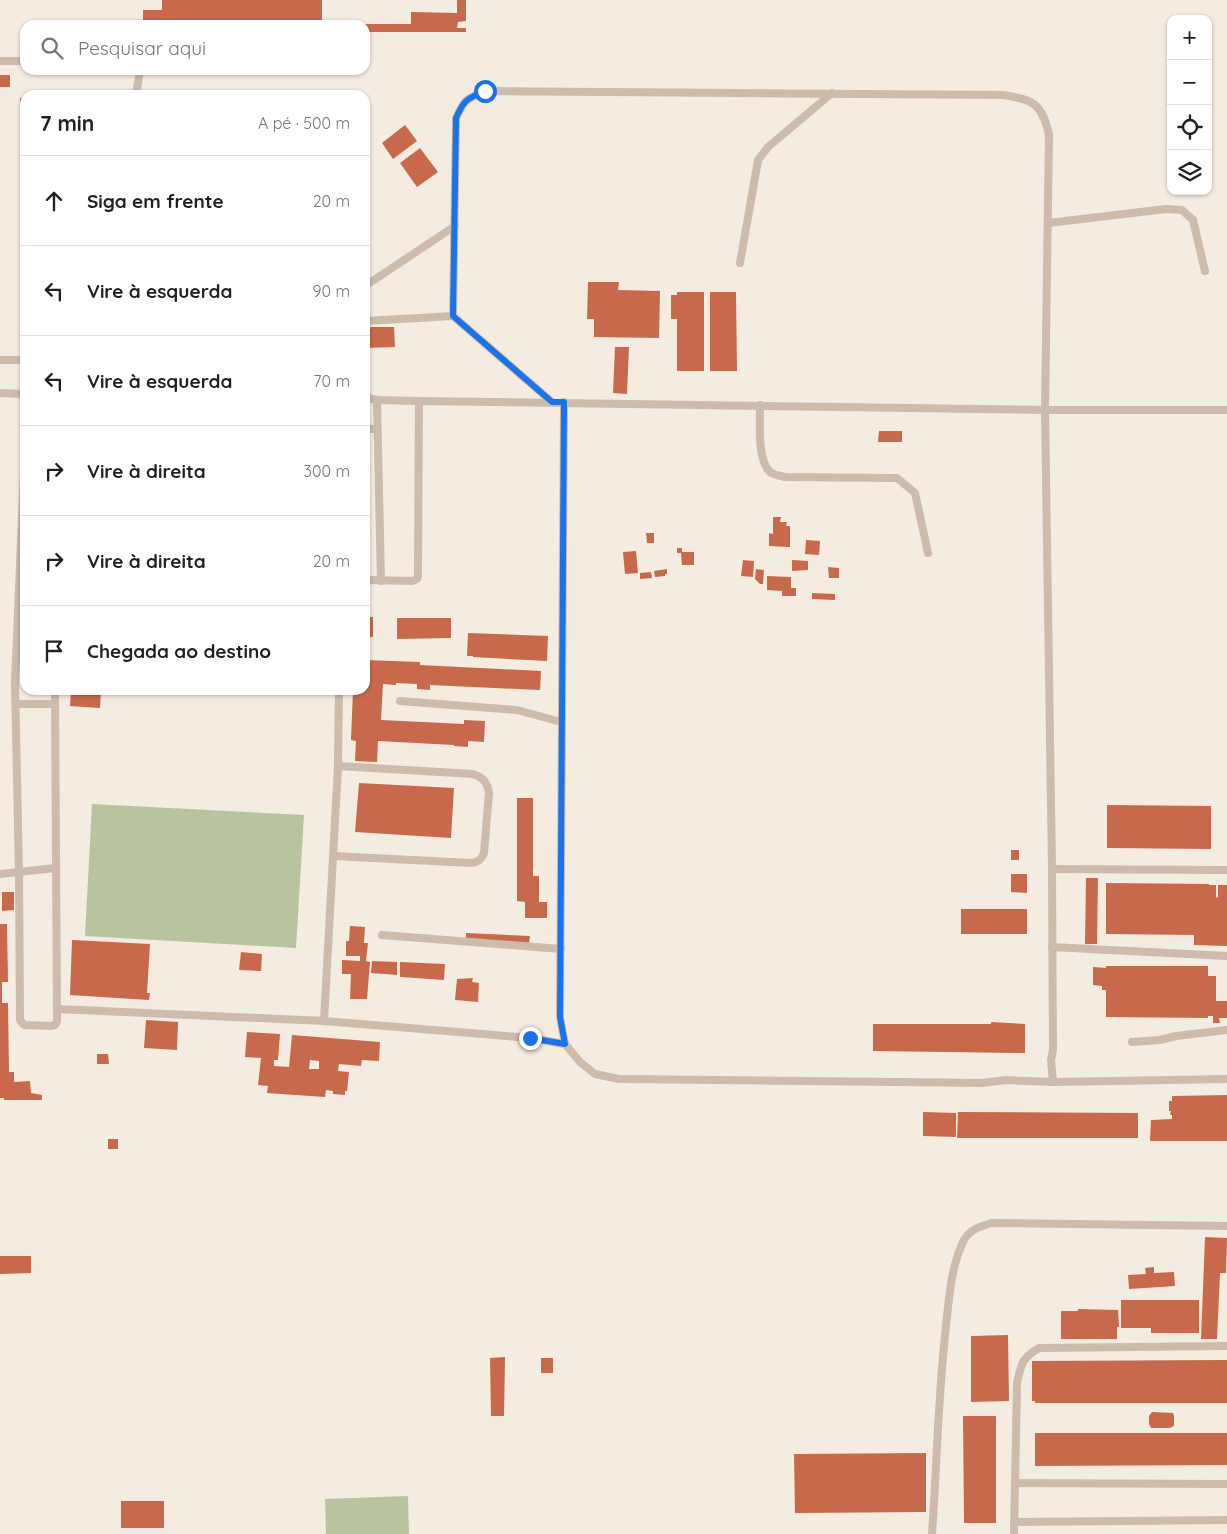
<!DOCTYPE html>
<html lang="pt">
<head>
<meta charset="utf-8">
<style>
  :root { --surface:#fff; --page:#f6f6f6; --text:#202124; --muted:#757577; --line:#e0e0e0 }
  body { margin:0; font-family:Quicksand,sans-serif; background:var(--page); color:var(--text) }
  .controls { position:absolute; right:15px; top:15px; display:grid; overflow:hidden; border-radius:10px; box-shadow:0 1px 4px #0004 }
  .controls button { width:45px; height:45px; display:grid; place-items:center; padding:0; border:0; border-bottom:1px solid var(--line); background:var(--surface); color:var(--text); font:25px sans-serif }
  .stop { position:absolute; width:15px; height:15px; margin:-11px; border:4px solid #1a73e8; border-radius:50%; background:#fff }
  .stop.end { background:#1a73e8; border-color:#fff; box-shadow:0 1px 5px #0008 }
  .list { margin:0; padding:0; list-style:none }
  h2 { display:flex; justify-content:space-between; align-items:center; height:65px; margin:0; padding:0 20px; font-size:21px }
  h2 small { font-size:16px; font-weight:400; color:var(--muted) }
  .list li { display:grid; grid-template-columns:32px 1fr auto; gap:15px; align-items:center; box-sizing:border-box; height:90px; padding:0 20px; border-top:1px solid var(--line) }
  .list b { display:block; font-size:19px; white-space:nowrap }
  .list em { font-size:16px; font-style:normal; color:var(--muted) }
  .icon { flex:none; width:28px; height:28px; fill:none; stroke:currentColor; stroke-width:2; stroke-linecap:round; stroke-linejoin:round }
  .map { position:relative; flex:none; width:1227px; height:1534px; overflow:hidden }
  .search { position:absolute; background:var(--surface); box-shadow:0 1px 4px #0004; left:20px; top:20px; width:350px; height:55px; display:flex; align-items:center; gap:12px; box-sizing:border-box; padding:0 18px; border-radius:15px; color:var(--muted); font-size:19px }
  .panel { position:absolute; background:var(--surface); box-shadow:0 1px 4px #0004; left:20px; top:90px; width:350px; height:605px; border-radius:15px }
  .map>svg:first-child { display:block }
  .green { fill:#b8c4a0 }
  .building { fill:#c8694b; fill-rule:evenodd }
  .lines { fill:none; stroke-linecap:round; stroke-linejoin:round }
  .lane { stroke:#cdbbac; stroke-width:8 }
  .route { stroke:#1a73e8; stroke-width:6 }
</style>
</head>
<body>
<div class="map">
<svg width="1227" height="1534" viewBox="0 0 1227 1534">
  <rect width="100%" height="100%" fill="#f4ebe1"/>
  <g class="green">
    <path d="M92,804L304,815L296,948L85,936Z"/>
    <path d="M408,1496L409,1534H326L325,1499Z"/>
  </g>
  <g class="building">
    <path d="M162,0H322V25H143V10H162Z"/>
    <path d="M457,0H466V21L458,22L457,28H466V32H365V24H411V12L457,13Z"/>
    <rect x="0" y="75" width="10" height="12"/>
    <path d="M20,98H25V259H21Z"/>
    <path d="M405,125L417,141L393,159L382,143Z"/>
    <path d="M420,148L438,172L417,187L400,163Z"/>
    <path d="M588,282H619L618,290L660,291L659,338L594,337V319H587Z"/>
    <path d="M677,292H704V371H677V319H671V295H677Z"/>
    <path d="M710,292H736L737,371H710Z"/>
    <path d="M365,327H394L395,347L365,348Z"/>
    <path d="M615,347H629L627,394L613,393Z"/>
    <path d="M879,431H902V442H878Z"/>
    <path d="M773,517H781L780,522H787L786,526H790V547L769,546V533L773,534Z"/>
    <path d="M646,533H654V543H647Z"/>
    <path d="M806,540L820,541L819,555L805,554Z"/>
    <path d="M677,548H682V552H694V565H682L681,553H677Z"/>
    <path d="M636,551L638,573L625,574L623,552Z"/>
    <path d="M743,560L754,561L753,577L741,576Z"/>
    <path d="M792,560L808,561V570L792,571Z"/>
    <path d="M828,567L839,568V578H829Z"/>
    <path d="M667,569V574H665V576L655,577L654,571Z"/>
    <path d="M756,569L764,570L763,584H760L755,579Z"/>
    <path d="M651,572L652,578L640,579V573Z"/>
    <path d="M767,576L791,577V588H796V596H782V591L767,590Z"/>
    <path d="M812,593L835,594V600L812,599Z"/>
    <rect x="365" y="617" width="8" height="20"/>
    <path d="M397,618H451V638L397,639Z"/>
    <path d="M468,633L548,636L547,661L473,657V656H467Z"/>
    <path d="M365,660L420,662V665L541,671L540,690L430,685V690L417,689V684L396,683V685L383,684L381,720L464,724V720L485,721L484,742L468,741V747L454,746V745L378,741L377,762L355,761L356,741L351,740L353,690H365Z"/>
    <path d="M71,690H101L100,708L70,706Z"/>
    <path d="M359,783L454,788L451,838L355,832Z"/>
    <path d="M517,798H533V876H539V902H547V918H525V902L517,901Z"/>
    <path d="M1107,805L1211,806V849L1107,848Z"/>
    <rect x="1011" y="850" width="8" height="10"/>
    <path d="M1011,874H1027V893L1011,892Z"/>
    <path d="M1086,878H1098L1097,944H1085Z"/>
    <path d="M1106,883L1209,884V885H1216V897L1218,898V885H1227V946L1194,945V935L1106,934Z"/>
    <path d="M2,892H14V910L2,911Z"/>
    <rect x="961" y="909" width="66" height="25"/>
    <path d="M0,924H7L8,982H2V1003H8L9,1072H14V1082L30,1081L31,1093L42,1095V1100H4V1098H0Z"/>
    <path d="M350,926L365,927L364,943H368L366,961L370,962L367,999H350L351,974H342V960L360,961V956H346V941H349Z"/>
    <path d="M466,933L530,936L529,943L466,940Z"/>
    <path d="M72,940L150,944L147,993H150L149,1000L70,995Z"/>
    <path d="M241,952L262,954L261,971L239,970Z"/>
    <path d="M372,961L397,962V975L371,973Z"/>
    <path d="M400,962L445,964L444,980L401,977H400Z"/>
    <path d="M1106,966H1208V976H1216V1001H1227V1018H1219L1220,1023H1213V1016H1208V1018L1106,1017V990H1102V986L1093,985V967L1106,968Z"/>
    <path d="M473,978L472,982L479,983L478,1002L455,1000L457,979Z"/>
    <path d="M146,1020L178,1022L177,1050L144,1048Z"/>
    <path d="M991,1022L1025,1024V1053L873,1051V1024H991Z"/>
    <path d="M247,1032L280,1034L278,1060H274V1066L289,1067L292,1035L380,1042L379,1061L362,1060L361,1066L339,1064L338,1071L349,1072L347,1091H345V1095L333,1094V1091L326,1090L325,1097L267,1093L268,1086L258,1085L261,1058L245,1057ZM310,1060L319,1061V1069H309Z"/>
    <path d="M97,1054H108L109,1064H97Z"/>
    <path d="M1227,1095V1141H1150L1151,1120L1172,1119V1115H1170L1171,1111H1169V1101H1172V1096Z"/>
    <path d="M923,1112L956,1113V1137L923,1136Z"/>
    <path d="M958,1112L1138,1113V1138H957Z"/>
    <rect x="108" y="1139" width="10" height="10"/>
    <path d="M1205,1237L1227,1238L1226,1273H1220L1217,1339H1201Z"/>
    <path d="M0,1256H31V1273L0,1274Z"/>
    <path d="M1154,1267V1273L1174,1272L1175,1286L1129,1289L1128,1275L1146,1274L1145,1268Z"/>
    <path d="M1121,1300H1199V1333H1151V1328H1121Z"/>
    <path d="M1078,1309L1118,1310L1119,1327H1117V1339H1061V1311H1078Z"/>
    <path d="M1008,1335L1009,1401L971,1402V1336Z"/>
    <path d="M505,1357L504,1416H491L490,1358Z"/>
    <rect x="541" y="1358" width="12" height="15"/>
    <path d="M1227,1360V1403H1035V1401H1032V1361Z"/>
    <path d="M1152,1412L1173,1413L1174,1416V1426L1170,1428H1151L1149,1424V1416Z"/>
    <path d="M963,1416H996V1523H964Z"/>
    <path d="M1035,1433H1227V1465L1035,1466Z"/>
    <path d="M926,1453V1512L795,1513L794,1454Z"/>
    <rect x="121" y="1501" width="43" height="27"/>
  </g>
  <g class="lines">
    <g class="lane">
      <path d="M0,61H25"/>
      <path d="M136,95L140,70"/>
      <path d="M1048,223L1166,209L1182,210L1193,220L1205,271"/>
      <path d="M740,263L758,160L768,147L832,93"/>
      <path d="M365,286L455,226"/>
      <path d="M453,316L456,118C464,100 466,99 485,91L1003,95C1034,100 1041,103 1049,134L1045,410L1052,869L1053,1050L1051,1060L1053,1082L1006,1080L982,1083L619,1079L595,1074L580,1062L565,1044L560,1017L564,402"/>
      <path d="M365,321L453,316L552,402"/>
      <path d="M0,360H25"/>
      <path d="M25,392V407"/>
      <path d="M0,393L25,394"/>
      <path d="M365,397L377,400L419,401L1045,410H1227"/>
      <path d="M377,400L381,581"/>
      <path d="M760,405C760,423 757,460 770,472C774,475 780,476 785,477L897,478L915,493L928,553"/>
      <path d="M365,429H377"/>
      <path d="M25,449L15,682L19,872L20,1020L24,1025L51,1026L55,1025L57,1021L55,690"/>
      <path d="M365,580L413,581L417,579L418,576L419,401"/>
      <path d="M400,701L517,710L561,722"/>
      <path d="M16,704H55"/>
      <path d="M334,856L471,863C478,862 481,860 484,853L489,793C487,782 484,778 473,774L338,766"/>
      <path d="M1052,869L1227,870"/>
      <path d="M0,874L56,868"/>
      <path d="M382,935L561,949"/>
      <path d="M1052,947L1227,956"/>
      <path d="M57,1009L324,1021L530,1038L565,1044"/>
      <path d="M324,1021L338,766L339,690"/>
      <path d="M1132,1042L1160,1040L1176,1036L1227,1030"/>
      <path d="M1053,1082L1227,1079"/>
      <path d="M1015,1483L1227,1484"/>
      <path d="M1014,1522L1227,1520"/>
      <path d="M932,1534C937,1465 938,1395 946,1326C949,1298 951,1266 964,1240C970,1229 981,1226 992,1223L1227,1226"/>
      <path d="M1014,1534L1017,1383C1021,1364 1022,1358 1039,1348L1227,1346"/>
    </g>
  </g>
  <g class="lines">
    <path class="route" d="M485,91C466,99 464,100 456,118L453,316L552,402H564L560,1017L565,1044L530,1038"/>
  </g>
</svg>
<div class="controls">
<button>+</button>
<button>−</button>
<button><svg class="icon" aria-label="locate" viewBox="0 0 24 24"><circle cx="12" cy="12" r="6"/><path d="M12 2v4M12 18v4M2 12h4M18 12h4"/></svg></button>
<button><svg class="icon" aria-label="layers" viewBox="0 0 24 24"><path d="M12 4l9 5-9 5-9-5zM3 14l9 5 9-5"/></svg></button>
</div>
<div class="stop" style="left:485px;top:91px"></div>
<div class="stop end" style="left:530px;top:1038px"></div>
<div class="search"><svg class="icon" aria-label="search" viewBox="0 0 24 24"><circle cx="10" cy="10" r="6"/><path d="M15 15l6 6"/></svg>Pesquisar aqui</div>
<section class="panel">
<h2>7 min<small>A pé · 500 m</small></h2>
<ul class="list">
<li><svg class="icon" aria-label="ahead" viewBox="0 0 24 24"><path d="M12 20V5M6 11l6-6 6 6"/></svg><div><b>Siga em frente</b></div><em>20 m</em></li>
<li><svg class="icon" aria-label="left" viewBox="0 0 24 24"><path d="M17 20v-9H6M10 6l-5 5 5 5"/></svg><div><b>Vire à esquerda</b></div><em>90 m</em></li>
<li><svg class="icon" aria-label="left" viewBox="0 0 24 24"><path d="M17 20v-9H6M10 6l-5 5 5 5"/></svg><div><b>Vire à esquerda</b></div><em>70 m</em></li>
<li><svg class="icon" aria-label="right" viewBox="0 0 24 24"><path d="M7 20v-9h11M14 6l5 5-5 5"/></svg><div><b>Vire à direita</b></div><em>300 m</em></li>
<li><svg class="icon" aria-label="right" viewBox="0 0 24 24"><path d="M7 20v-9h11M14 6l5 5-5 5"/></svg><div><b>Vire à direita</b></div><em>20 m</em></li>
<li><svg class="icon" aria-label="arrive" viewBox="0 0 24 24"><path d="M6 21V4h12l-3 4 3 4H6"/></svg><div><b>Chegada ao destino</b></div></li>
</ul>
</section>
</div>
</body>
</html>
